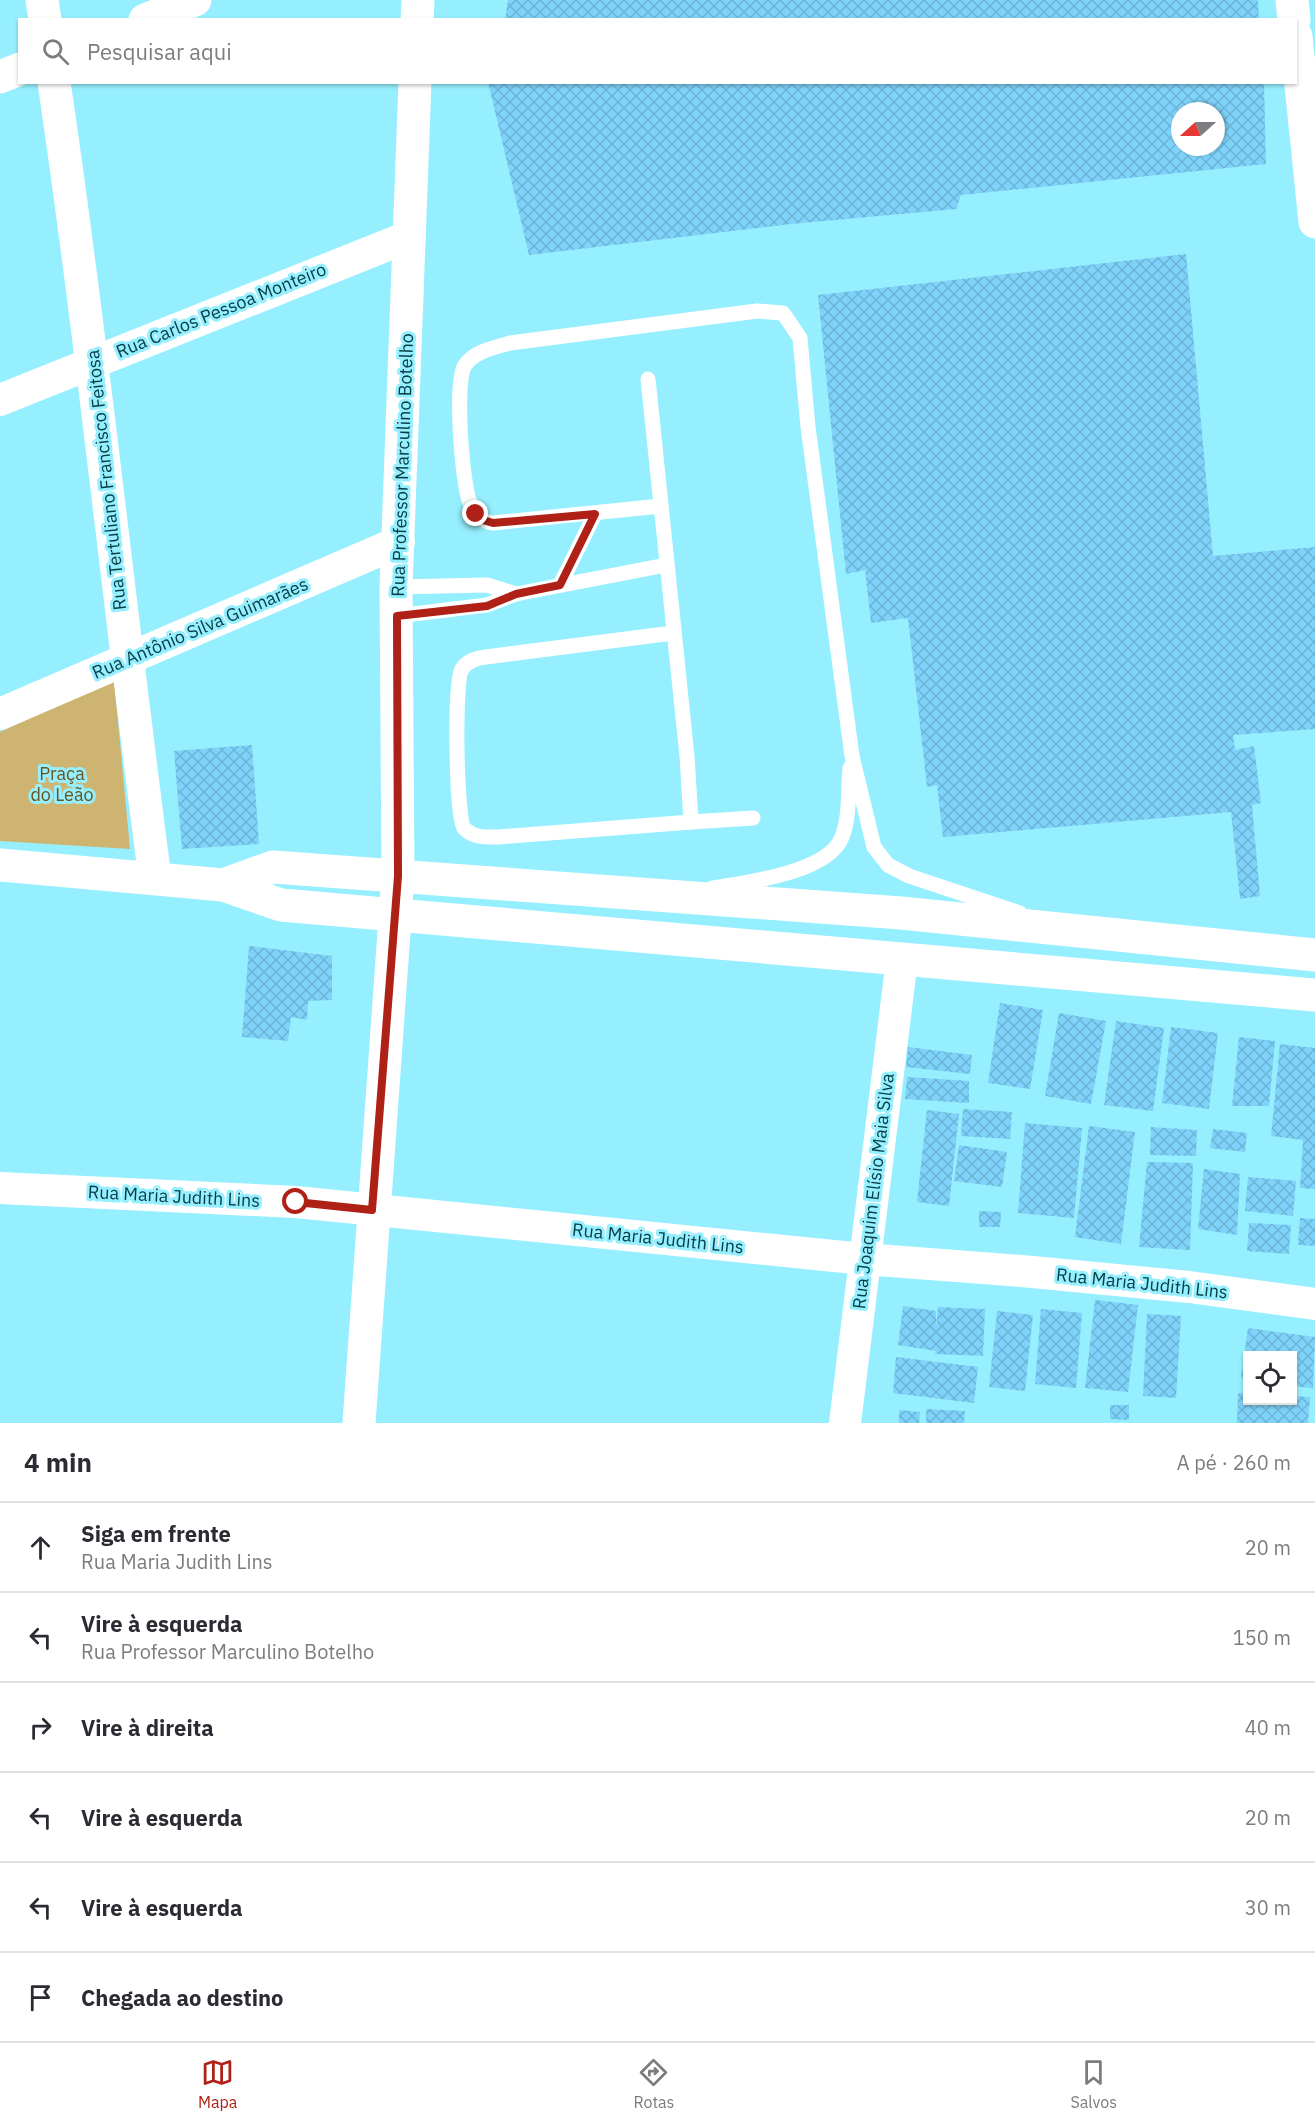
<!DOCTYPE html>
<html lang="pt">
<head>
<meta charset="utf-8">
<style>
  :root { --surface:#fff; --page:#f7f7f7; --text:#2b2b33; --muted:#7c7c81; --line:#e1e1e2; --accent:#af2016 }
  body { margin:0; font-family:"IBM Plex Sans",sans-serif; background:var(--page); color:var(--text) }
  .controls { position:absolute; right:18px; bottom:18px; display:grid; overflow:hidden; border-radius:0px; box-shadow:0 2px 4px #0004 }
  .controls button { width:54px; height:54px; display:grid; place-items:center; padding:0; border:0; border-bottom:2px solid var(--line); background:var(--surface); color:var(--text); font:30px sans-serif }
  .compass { position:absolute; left:1171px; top:102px; width:54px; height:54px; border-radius:50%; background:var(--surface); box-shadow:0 2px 4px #0004; rotate:249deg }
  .stop { position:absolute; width:18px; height:18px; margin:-14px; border:4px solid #af2016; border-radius:50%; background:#fff }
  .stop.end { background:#af2016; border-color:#fff; box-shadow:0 2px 6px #0008 }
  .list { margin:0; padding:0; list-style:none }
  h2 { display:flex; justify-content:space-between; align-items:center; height:78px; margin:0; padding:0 24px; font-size:26px }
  h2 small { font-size:20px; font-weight:400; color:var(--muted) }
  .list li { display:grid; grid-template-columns:39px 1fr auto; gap:18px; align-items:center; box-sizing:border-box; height:90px; padding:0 24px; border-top:2px solid var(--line) }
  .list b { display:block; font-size:22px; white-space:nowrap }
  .list p { margin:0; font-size:20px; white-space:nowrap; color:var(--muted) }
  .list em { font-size:20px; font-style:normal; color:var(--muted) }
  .icon { flex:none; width:33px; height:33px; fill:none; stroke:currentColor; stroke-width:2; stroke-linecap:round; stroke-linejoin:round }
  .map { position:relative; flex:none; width:1315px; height:1423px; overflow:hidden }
  .search { position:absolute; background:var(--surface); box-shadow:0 2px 4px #0004; left:18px; right:18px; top:18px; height:66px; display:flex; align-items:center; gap:15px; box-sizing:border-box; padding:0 21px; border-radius:0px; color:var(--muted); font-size:22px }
  .sheet { height:618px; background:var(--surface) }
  nav { display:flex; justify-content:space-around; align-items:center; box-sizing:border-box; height:84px; border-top:2px solid var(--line); background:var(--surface); font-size:16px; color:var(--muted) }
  nav a { display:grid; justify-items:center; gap:3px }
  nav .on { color:var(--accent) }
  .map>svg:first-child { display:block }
  .green { fill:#ceb471 }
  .building { fill:url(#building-cross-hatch); fill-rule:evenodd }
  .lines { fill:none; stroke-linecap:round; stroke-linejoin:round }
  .lane { stroke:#fff; stroke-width:15 }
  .street { stroke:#fff; stroke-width:32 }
  .secondary { stroke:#fff; stroke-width:33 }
  .route { stroke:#af2016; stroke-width:8 }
  .labels { text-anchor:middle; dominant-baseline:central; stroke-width:6; stroke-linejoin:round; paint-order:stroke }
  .street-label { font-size:18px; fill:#053d45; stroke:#96effe }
  .park-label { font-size:18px; fill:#68551e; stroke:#96effe }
</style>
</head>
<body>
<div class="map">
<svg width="1315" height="1423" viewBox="0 0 1315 1423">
  <defs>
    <pattern id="building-cross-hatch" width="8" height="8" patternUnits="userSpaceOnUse" patternTransform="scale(1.5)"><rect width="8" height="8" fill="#7fd2f9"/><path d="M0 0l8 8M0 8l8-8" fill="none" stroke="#6cb5d7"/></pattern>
  </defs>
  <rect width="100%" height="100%" fill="#96effe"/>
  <path class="green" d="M114,679L130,849L0,841V732Z"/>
  <g class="building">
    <path d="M508,0H1258L1259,20H505Z"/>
    <path d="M488,82H1264L1266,164L961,195L956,209L791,224L529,255ZM1180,111H1216V147H1180Z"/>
    <path d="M1186,254L1213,556L1315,547V729L1233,735L1235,750L1254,746L1261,803L1252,805L1260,896L1240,899L1231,812L943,837L937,785L927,787L908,618L871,623L865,570L846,574L818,295Z"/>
    <path d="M252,745L259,844L182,849L174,751Z"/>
    <path d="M249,946L332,956V1000L308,1001L307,1020L291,1017L288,1041L242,1037Z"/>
    <path d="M1000,1003L1043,1010L1030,1089L988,1083Z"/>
    <path d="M1059,1013L1106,1021L1091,1104L1045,1096Z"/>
    <path d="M1116,1021L1164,1028L1153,1111L1104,1105Z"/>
    <path d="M1171,1027L1218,1033L1209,1109L1162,1103Z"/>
    <path d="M1239,1037L1275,1041L1269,1106H1232Z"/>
    <path d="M1280,1044L1315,1048V1189L1300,1188L1303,1140L1271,1136Z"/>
    <path d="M908,1047L972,1055L970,1074L906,1067Z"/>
    <path d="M907,1077L969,1081V1103L905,1099Z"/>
    <path d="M963,1109L1012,1112L1010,1139L961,1136Z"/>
    <path d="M927,1110L959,1114L949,1206L917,1202Z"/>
    <path d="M1025,1123L1082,1128L1074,1218L1018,1213Z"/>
    <path d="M1089,1126L1135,1132L1121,1244L1075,1237Z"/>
    <path d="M1151,1127L1197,1130L1196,1156L1150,1155Z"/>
    <path d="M1213,1129L1247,1133L1245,1152L1210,1148Z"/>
    <path d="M959,1145L1007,1152L1002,1187L954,1181Z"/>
    <path d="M1147,1162L1193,1163L1190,1250L1139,1247Z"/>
    <path d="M1204,1169L1240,1174L1237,1235L1198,1229Z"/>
    <path d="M1248,1177L1296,1181L1293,1216L1245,1211Z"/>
    <path d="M979,1211L1001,1212L1000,1227H979Z"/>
    <path d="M1300,1218L1315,1219V1246L1298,1245Z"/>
    <path d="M1249,1223L1291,1225L1289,1254L1247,1251Z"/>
    <path d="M1095,1300L1138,1305L1128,1392L1085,1388Z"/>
    <path d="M903,1306L936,1311V1327L938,1307L985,1309L983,1356L935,1354L936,1351L898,1345Z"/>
    <path d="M1041,1309L1082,1313L1076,1388L1035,1384Z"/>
    <path d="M997,1311L1033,1315L1025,1391L989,1387Z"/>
    <path d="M1147,1314L1181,1316L1176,1398L1143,1396Z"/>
    <path d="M1248,1328L1315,1337L1313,1388L1292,1386V1356H1248V1379L1241,1378Z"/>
    <path d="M896,1357L978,1367L974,1403L893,1393Z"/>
    <path d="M1238,1393H1248V1400H1292V1396L1310,1397L1308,1423H1237Z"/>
    <path d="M1110,1405H1129V1420L1110,1419Z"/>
    <path d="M926,1409L965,1411L964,1423H926Z"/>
    <path d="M899,1410L920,1412L919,1423H899Z"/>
  </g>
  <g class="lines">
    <g class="lane">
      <path d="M648,379L687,756L691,822L498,837C486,837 473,838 464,828C456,817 454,680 462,669C467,661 477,658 486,657L673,633"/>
      <path d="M661,506L493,523C481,521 475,515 470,503C462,484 454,381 465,365C475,351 493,348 510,343L757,311L783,313L800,338L808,427L852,756L874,847L888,865L909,876L1020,913"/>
      <path d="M560,585L595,514"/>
      <path d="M396,587L487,585L516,594"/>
      <path d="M397,616L487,605L516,594L666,565"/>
      <path d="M691,822L753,818"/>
      <path d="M713,888C747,882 828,873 842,837C850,817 848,790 850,768"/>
    </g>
    <g class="street">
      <path d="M0,400L410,236"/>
      <path d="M0,714L399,542"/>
      <path d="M0,1188L296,1202L864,1259L1022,1271L1189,1287L1315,1304"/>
      <path d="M845,1423L902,959"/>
    </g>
    <g class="secondary">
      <path d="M42,0L45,20"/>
      <path d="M1292,0L1294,20"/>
      <path d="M145,20L195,0"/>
      <path d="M417,20L418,0"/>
      <path d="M1296,36L1315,222"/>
      <path d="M0,77L20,69"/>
      <path d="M54,82C93,347 120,613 155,878"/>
      <path d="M0,865L223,885L281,905L1315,995"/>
      <path d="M223,885L273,867L901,913L1315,955"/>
      <path d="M359,1423L398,876L396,587L415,82"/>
    </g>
  </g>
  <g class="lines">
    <path class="route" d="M296,1202L372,1210L398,876L397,616L487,606L516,594L560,585L595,514L493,523L483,520L476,514"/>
  </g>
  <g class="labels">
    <g class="street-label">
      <text transform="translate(221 310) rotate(-22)">Rua Carlos Pessoa Monteiro</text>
      <text transform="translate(402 465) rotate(-88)">Rua Professor Marculino Botelho</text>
      <text transform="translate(106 480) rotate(-96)">Rua Tertuliano Francisco Feitosa</text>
      <text transform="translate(200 628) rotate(-23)">Rua Antônio Silva Guimarães</text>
      <text transform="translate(873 1191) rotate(-83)">Rua Joaquim Elísio Maia Silva</text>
      <text transform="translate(174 1196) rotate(3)">Rua Maria Judith Lins</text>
      <text transform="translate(658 1238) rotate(6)">Rua Maria Judith Lins</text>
      <text transform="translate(1142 1283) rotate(6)">Rua Maria Judith Lins</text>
    </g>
    <g class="park-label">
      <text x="62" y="773">Praça<tspan x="62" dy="21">do Leão</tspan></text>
    </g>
  </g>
</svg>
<div class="controls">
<button><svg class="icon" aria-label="locate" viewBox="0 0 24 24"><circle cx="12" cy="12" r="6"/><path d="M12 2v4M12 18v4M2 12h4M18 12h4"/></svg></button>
</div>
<svg class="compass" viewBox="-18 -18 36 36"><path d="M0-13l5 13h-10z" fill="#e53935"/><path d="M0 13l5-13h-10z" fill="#7c7c81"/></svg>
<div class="stop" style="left:296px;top:1202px"></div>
<div class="stop end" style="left:476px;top:514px"></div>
<div class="search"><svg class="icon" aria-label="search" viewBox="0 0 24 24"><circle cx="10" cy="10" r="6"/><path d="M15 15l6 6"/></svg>Pesquisar aqui</div>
</div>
<section class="sheet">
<h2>4 min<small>A pé · 260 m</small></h2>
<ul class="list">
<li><svg class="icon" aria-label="ahead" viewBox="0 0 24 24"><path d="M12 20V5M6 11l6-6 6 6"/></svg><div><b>Siga em frente</b><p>Rua Maria Judith Lins</p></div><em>20 m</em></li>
<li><svg class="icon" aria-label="left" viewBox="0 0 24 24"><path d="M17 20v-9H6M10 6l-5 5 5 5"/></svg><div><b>Vire à esquerda</b><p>Rua Professor Marculino Botelho</p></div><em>150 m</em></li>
<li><svg class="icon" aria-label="right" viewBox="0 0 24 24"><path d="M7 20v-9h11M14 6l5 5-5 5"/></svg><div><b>Vire à direita</b></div><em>40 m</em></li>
<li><svg class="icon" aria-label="left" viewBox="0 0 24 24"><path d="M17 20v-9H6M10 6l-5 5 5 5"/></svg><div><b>Vire à esquerda</b></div><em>20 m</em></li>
<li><svg class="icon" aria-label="left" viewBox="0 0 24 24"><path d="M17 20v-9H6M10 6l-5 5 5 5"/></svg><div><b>Vire à esquerda</b></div><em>30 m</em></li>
<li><svg class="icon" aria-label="arrive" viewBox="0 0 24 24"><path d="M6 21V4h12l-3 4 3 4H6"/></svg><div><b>Chegada ao destino</b></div></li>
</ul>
</section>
<nav>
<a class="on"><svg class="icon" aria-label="map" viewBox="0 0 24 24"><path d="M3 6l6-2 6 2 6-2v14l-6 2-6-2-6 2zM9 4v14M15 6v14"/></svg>Mapa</a>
<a><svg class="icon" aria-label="directions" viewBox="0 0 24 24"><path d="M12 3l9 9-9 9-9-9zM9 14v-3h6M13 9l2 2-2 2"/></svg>Rotas</a>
<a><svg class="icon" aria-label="saved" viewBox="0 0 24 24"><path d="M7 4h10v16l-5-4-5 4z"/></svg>Salvos</a>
</nav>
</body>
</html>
